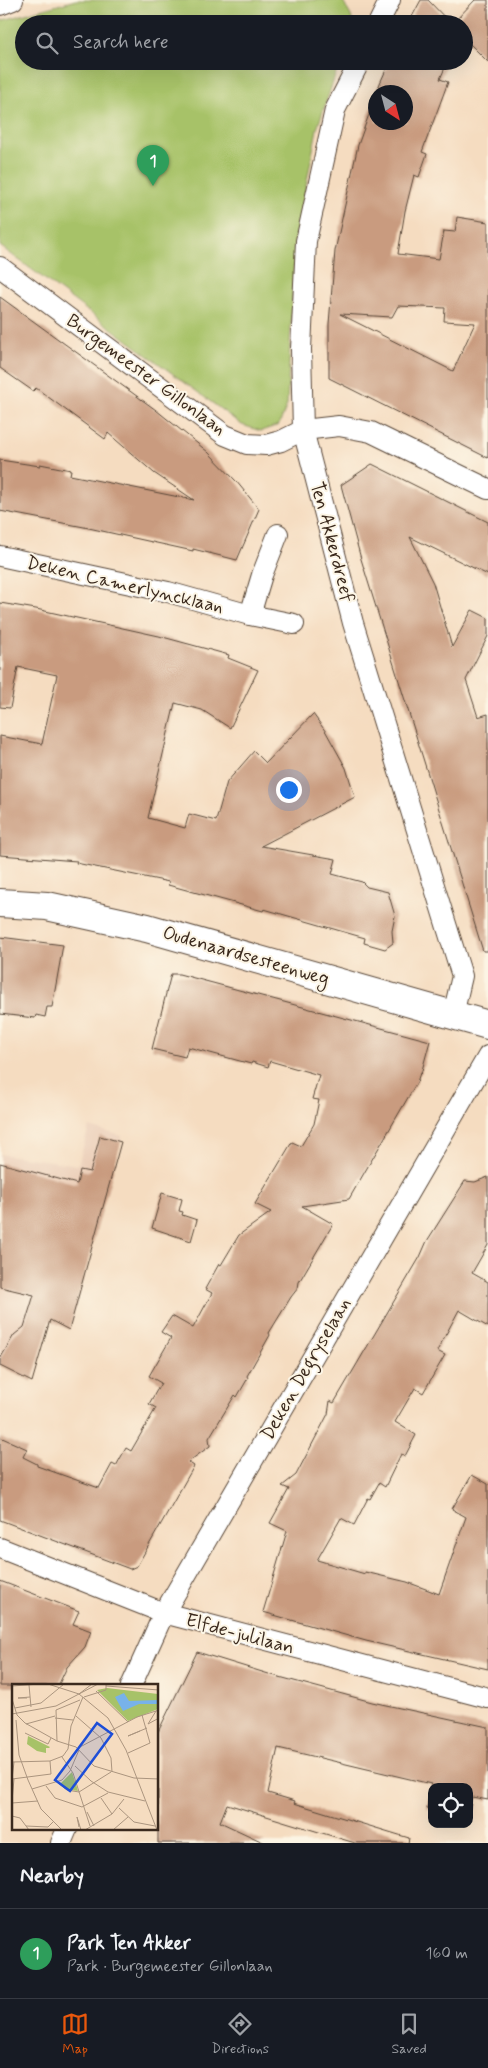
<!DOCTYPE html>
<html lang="en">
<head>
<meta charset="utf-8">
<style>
  :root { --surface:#171b24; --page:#242831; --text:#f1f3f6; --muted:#9ea1a6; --line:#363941; --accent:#ea580c }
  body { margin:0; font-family:Mynerve,sans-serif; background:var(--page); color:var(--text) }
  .controls { position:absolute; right:15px; bottom:15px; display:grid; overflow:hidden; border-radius:10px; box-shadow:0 5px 20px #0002 }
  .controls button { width:45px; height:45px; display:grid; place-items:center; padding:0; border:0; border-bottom:1px solid var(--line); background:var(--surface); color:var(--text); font:25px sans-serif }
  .compass { position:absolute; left:368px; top:85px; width:45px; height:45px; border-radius:50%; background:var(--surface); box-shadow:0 5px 20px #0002; rotate:144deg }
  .you { position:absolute; left:288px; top:789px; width:18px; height:18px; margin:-12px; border:4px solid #fff; border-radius:50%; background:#1a73e8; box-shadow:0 0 0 8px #1a73e833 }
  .badge { display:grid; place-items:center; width:32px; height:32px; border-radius:50%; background:var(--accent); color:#fff; font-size:16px; font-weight:700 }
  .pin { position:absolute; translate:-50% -41px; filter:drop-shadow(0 1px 2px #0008) }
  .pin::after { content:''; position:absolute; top:26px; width:18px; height:15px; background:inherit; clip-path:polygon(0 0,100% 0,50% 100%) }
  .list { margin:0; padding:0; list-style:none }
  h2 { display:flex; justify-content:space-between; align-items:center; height:65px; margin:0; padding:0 20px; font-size:21px }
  h2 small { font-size:16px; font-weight:400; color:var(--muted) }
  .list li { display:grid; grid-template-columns:32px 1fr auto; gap:15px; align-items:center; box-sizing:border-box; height:90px; padding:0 20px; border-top:1px solid var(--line) }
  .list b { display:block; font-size:19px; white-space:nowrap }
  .list p { margin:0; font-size:16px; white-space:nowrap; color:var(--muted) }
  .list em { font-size:16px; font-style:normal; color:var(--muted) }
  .icon { flex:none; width:28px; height:28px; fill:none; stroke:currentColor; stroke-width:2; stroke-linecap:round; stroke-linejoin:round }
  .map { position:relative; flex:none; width:488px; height:1843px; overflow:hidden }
  .search { position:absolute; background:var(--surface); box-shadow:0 5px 20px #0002; left:15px; right:15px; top:15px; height:55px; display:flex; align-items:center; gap:12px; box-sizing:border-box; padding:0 18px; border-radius:28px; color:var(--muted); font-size:19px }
  .sheet { height:155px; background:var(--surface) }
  nav { display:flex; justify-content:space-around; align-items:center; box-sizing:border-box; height:70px; border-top:1px solid var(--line); background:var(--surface); font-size:14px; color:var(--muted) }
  nav a { display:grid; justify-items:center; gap:2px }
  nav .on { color:var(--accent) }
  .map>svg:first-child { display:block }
  .built { fill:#ebceb8 }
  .green { fill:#a7c268; stroke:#717643 }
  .building { fill:#c99b7f; fill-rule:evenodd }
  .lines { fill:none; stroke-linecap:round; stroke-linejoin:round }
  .street-casing { stroke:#574536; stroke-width:22 }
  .primary-casing { stroke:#574536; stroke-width:30 }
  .street { stroke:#fff; stroke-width:20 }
  .primary { stroke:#fff; stroke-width:28 }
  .labels { text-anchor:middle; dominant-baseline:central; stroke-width:4; stroke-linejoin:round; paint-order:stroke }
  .street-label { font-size:19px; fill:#3b2a1e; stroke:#fcf5e5 }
  .inset-road { fill:none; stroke:#ab957f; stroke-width:1 }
  .view { fill:#1d4ed8; fill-opacity:0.15; stroke:#1d4ed8; stroke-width:2.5 }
  .inset-edge { fill:none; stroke:#3b2a1e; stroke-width:2.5 }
</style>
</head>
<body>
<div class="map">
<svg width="488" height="1843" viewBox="0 0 488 1843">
  <rect width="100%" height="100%" fill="#fcf5e5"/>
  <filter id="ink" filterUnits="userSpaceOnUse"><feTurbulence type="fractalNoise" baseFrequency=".02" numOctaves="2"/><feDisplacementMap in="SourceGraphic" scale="10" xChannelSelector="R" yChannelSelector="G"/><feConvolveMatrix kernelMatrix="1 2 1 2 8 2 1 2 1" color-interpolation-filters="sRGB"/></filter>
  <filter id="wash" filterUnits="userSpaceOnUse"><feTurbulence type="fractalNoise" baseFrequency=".0096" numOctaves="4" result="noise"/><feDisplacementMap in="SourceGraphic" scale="20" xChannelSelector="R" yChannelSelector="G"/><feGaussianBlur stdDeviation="1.12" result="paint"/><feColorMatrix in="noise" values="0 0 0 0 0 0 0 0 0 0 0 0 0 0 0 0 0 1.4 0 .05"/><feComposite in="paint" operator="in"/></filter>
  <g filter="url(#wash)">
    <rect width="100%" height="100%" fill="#f5dcc0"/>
    <path class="built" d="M89,1127L122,1136L82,1281L63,1277L36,1370L4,1352L0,1360V1154L78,1165Z"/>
    <path class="green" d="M76,0H342L351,16L353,24H24V61H340L317,129L295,243L287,405L279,425L261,431L242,425L0,246V21Z"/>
    <g id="blocks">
      <g class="building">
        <path d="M421,0H428L451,24H408Z"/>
        <path d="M475,0H488V62L464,38V24H455V21Z"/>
        <path d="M390,61H448L440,79L448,82L422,152L427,154L419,177L414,175L405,211L398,254L439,259L444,231L455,232L457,217L488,222V458L329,378V324L335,251L358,145L376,95V122H406V92H376ZM398,306L445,308L444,321L475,323L453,371L340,314L392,317Z"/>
        <path d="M0,297L156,410L208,452L236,481L259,509L237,560L193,549V551L84,527L0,511V460L40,466V464L71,470L70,475L194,500L154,473L108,433L105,439L36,388L33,391L0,368Z"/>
        <path d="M372,464L488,522V575L410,537L433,583L452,647L472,610L488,618V636L466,680L478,717L488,714V951H483L361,559L341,485Z"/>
        <path d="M0,603L36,609L159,636L229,655L228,658L258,670L230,728L202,710L175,703L148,818L185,828L189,814L216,821L227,782L254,751L266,763L313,714L326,732L346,768L355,797L261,846L336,859L332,874L362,882L367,887L388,892L395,916L392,931L393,943L385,949L364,943L365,938L264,909L263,911L238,904L168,885L169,882L76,863L77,861L0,855V736L42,744L57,675L18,667L10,708L0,707Z"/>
        <path d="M0,937L63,945L52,1007H47L45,1017L36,1015L35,1018L0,1014Z"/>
        <path d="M171,974H179L430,1041L421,1074L420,1073L417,1082L349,1199L302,1206L333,1224L299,1282L298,1288L291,1297L269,1333L270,1335L247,1376L248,1378L237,1397L235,1395L209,1438L210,1446L188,1462L194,1466L137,1566L130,1569L0,1520V1437L27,1449L23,1457L37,1464V1466L99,1488L112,1464L116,1466L126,1448L131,1451L156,1408L149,1404L161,1383L149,1376L171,1338L161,1332L172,1316L193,1328L212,1293L205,1289L219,1264L221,1265L239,1235L271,1212L255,1204L292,1142L301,1146L314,1124L319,1100L312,1099L319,1075L270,1061L268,1067L252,1062L251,1064L188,1047L185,1057L152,1049Z"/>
        <path d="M100,1136L121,1142L69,1330L50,1320L32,1382L0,1366V1359L14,1335L24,1327L34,1295L0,1287V1163L77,1184L80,1170L90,1172Z"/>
        <path d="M488,1177V1245L472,1273L488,1282V1327L459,1310L437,1351L445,1355L423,1393L415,1388L395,1422L416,1435L405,1456L401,1454L385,1487L379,1483L370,1499L368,1498L354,1525L341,1518L317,1560L365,1574V1572L407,1582L439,1594L466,1517L452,1509L472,1475L488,1484V1669L366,1641L263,1612L287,1531L270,1523L289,1489L282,1486L296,1475L328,1414L330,1401L334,1403L420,1257L427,1241L465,1181L475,1182Z"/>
        <path d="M162,1193L182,1199L179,1211L183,1212L182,1215L197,1220L191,1241L152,1228Z"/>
        <path d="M0,1581L79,1611L73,1624L91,1631L85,1647L67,1667L58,1686H0Z"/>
        <path d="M197,1652L272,1675L372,1702L488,1727V1800L472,1797L469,1813V1787H432V1809L427,1808L431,1784L278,1748L268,1793L295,1801L294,1803L409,1838L408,1843H355L227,1804L220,1822L265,1843H158V1732Z"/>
      </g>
    </g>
  </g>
  <g filter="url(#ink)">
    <use href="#blocks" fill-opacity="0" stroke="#574536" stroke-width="1"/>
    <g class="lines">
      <g class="street-casing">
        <g id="street">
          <path d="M0,5L13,0"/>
          <path d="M378,24L390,0"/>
          <path d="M360,61L335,110L306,241L301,349L303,430L353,623L462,976L453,1015"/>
          <path d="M0,267L225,435L247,444L266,445L281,441L303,430L339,426L371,432L488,489"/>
          <path d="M0,556L168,592L250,615L294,624"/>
          <path d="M250,615L262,575L278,534"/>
          <path d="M0,1548L164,1613L488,1698"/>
          <path d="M131,1686L164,1613L488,1056"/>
          <path d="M61,1843L67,1829"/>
        </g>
      </g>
      <g class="primary-casing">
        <path id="primary" d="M0,903L47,906L147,928L488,1025"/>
      </g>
      <use href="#street" class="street"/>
      <use href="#primary" class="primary"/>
    </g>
  </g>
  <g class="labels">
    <g class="street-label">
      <text transform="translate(146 375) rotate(36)">Burgemeester Gillonlaan</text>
      <text transform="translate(332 542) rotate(75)">Ten Akkerdreef</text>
      <text transform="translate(125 585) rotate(13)">Deken Camerlyncklaan</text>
      <text transform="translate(246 956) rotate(16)">Oudenaardsesteenweg</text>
      <text transform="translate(306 1369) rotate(-60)">Deken Degryselaan</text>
      <text transform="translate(240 1634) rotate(15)">Elfde-julilaan</text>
    </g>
  </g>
  <g transform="translate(12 1684)">
    <rect width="146" height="146" fill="#f5dcc0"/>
    <path d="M95,4L146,10V25L116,37L85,6ZM16,52L38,63L37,64H34V69L25,67L15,60ZM60,88L66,107L53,105L48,100Z" fill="#a7c268"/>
    <path d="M112,9L117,17L146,16V20H127L111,27L103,13Z" fill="#78b2e9"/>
    <path class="inset-road" d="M36,0L67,10L96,34L114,66L145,146M17,1L19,23M0,2L28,0M94,2L147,6M84,7L116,38M67,10L80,0M72,13L94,6V1M15,14H6L18,13M0,15L5,31L13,39L45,57L64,63L82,82L122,94L147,95M3,24L29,19L52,0M144,27L136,40L147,34M0,30L44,22L86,0M64,32L89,54L99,74L100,88M43,34L61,36M4,36L7,71L16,96L29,125L50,146M14,40L43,32M128,47L116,52L135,44M13,49L36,60L39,54M45,57L44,26L68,16M66,64L125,33L147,26M116,69L138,59L130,31M50,73L61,89L78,142M0,78L38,77L51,72L56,65L59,42L71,13M63,82L79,97L96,108L133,117M0,95L39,90L38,77M0,95L2,78M46,99L55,106L67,108L99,88M34,102L43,114L70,123L96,109M20,105L50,96L58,87L67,66M89,114L100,130M0,117L2,95M0,119L26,117M107,124L122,138L143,142M75,128L82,142M0,132L8,134L17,146M14,142L36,143L42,137M67,143L65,133L69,146M73,146L100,130L112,115M101,146L116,133"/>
    <path class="view" d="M85,39L100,50L58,107L43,96Z"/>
    <rect width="146" height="146" class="inset-edge"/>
  </g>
</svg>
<div class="controls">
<button><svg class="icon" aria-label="locate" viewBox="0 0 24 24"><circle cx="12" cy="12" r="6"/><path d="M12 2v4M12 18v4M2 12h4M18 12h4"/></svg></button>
</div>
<svg class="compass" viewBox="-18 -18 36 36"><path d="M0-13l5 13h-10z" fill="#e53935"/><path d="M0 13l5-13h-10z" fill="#9ea1a6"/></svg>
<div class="you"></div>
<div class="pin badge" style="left:153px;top:186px;background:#2e9e5b">1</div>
<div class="search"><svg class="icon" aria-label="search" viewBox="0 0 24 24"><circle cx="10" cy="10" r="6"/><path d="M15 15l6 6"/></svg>Search here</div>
</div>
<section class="sheet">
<h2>Nearby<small></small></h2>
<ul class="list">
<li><span class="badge" style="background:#2e9e5b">1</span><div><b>Park Ten Akker</b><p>Park · Burgemeester Gillonlaan</p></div><em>160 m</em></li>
</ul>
</section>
<nav>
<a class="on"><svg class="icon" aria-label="map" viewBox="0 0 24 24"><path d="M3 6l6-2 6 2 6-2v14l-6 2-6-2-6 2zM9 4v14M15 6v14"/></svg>Map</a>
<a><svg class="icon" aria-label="directions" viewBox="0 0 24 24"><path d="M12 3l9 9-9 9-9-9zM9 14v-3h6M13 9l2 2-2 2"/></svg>Directions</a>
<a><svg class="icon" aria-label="saved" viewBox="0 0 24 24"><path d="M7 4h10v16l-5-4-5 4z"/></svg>Saved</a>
</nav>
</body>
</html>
